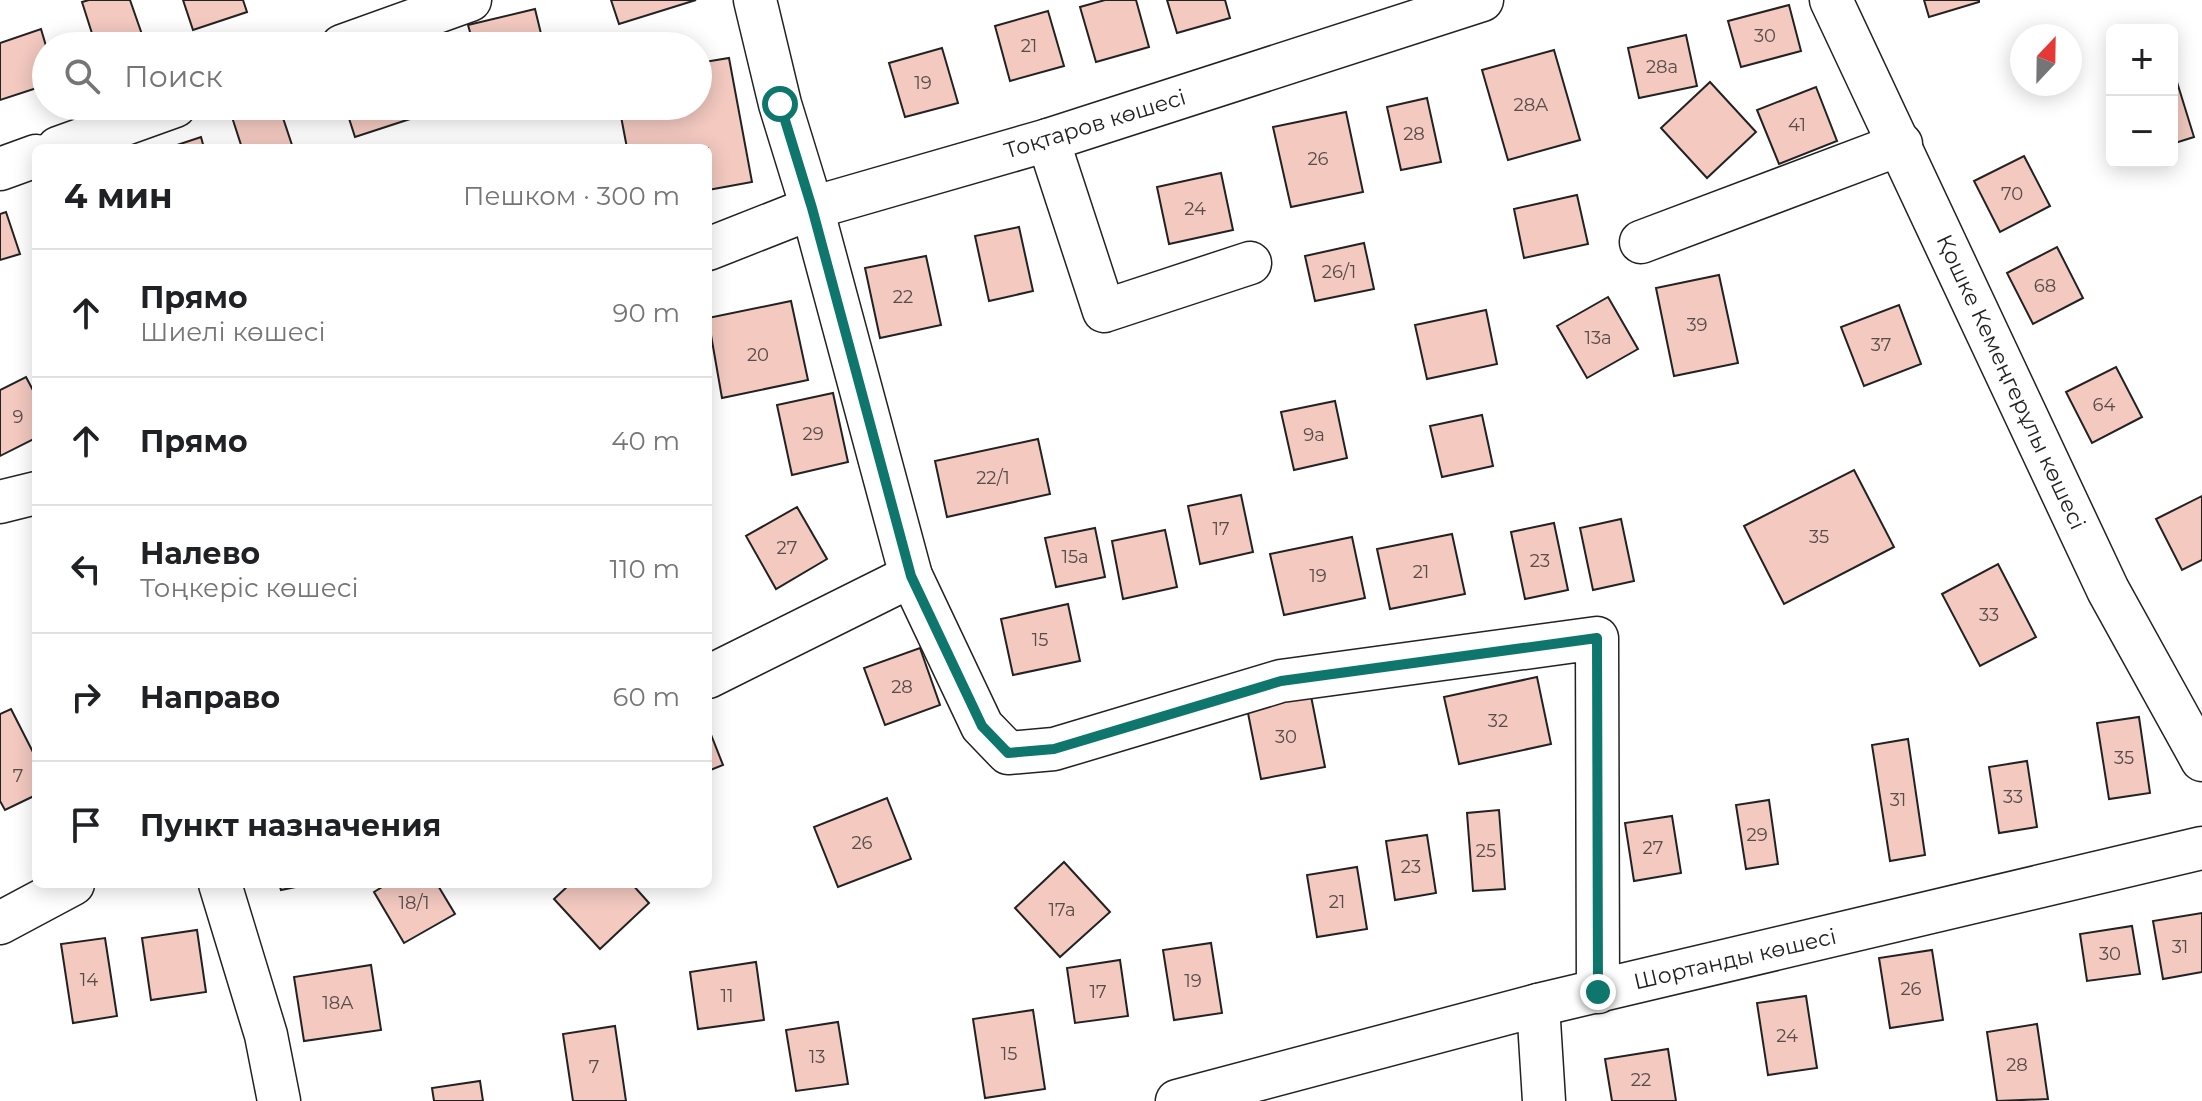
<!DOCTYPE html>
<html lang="ru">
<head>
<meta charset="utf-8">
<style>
  :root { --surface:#fff; --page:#f6f6f6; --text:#202124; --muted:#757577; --line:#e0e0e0 }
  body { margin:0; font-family:Montserrat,sans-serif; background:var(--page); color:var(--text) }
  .controls { position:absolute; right:24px; top:24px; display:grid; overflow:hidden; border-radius:12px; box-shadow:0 4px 20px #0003 }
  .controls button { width:72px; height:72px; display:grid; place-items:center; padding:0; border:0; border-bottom:2px solid var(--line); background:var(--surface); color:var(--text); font:40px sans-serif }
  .compass { position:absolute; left:2010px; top:24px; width:72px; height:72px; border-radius:50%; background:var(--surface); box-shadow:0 4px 20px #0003; rotate:22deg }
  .stop { position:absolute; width:24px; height:24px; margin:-18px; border:6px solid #0f766e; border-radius:50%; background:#fff }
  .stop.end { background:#0f766e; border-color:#fff; box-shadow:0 2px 8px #0008 }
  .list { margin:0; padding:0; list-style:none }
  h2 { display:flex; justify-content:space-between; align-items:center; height:104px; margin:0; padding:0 32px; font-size:34px }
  h2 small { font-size:26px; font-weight:400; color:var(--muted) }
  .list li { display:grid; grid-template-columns:52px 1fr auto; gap:24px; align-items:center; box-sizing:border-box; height:128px; padding:0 32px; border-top:2px solid var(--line) }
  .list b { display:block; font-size:30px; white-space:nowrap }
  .list p { margin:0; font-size:26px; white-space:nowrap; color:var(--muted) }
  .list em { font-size:26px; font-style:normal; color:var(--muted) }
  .icon { flex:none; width:44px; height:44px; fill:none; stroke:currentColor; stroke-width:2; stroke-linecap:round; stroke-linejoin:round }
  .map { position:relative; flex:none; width:2202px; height:1101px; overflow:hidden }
  .search { position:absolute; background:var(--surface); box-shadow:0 4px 20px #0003; left:32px; top:32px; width:680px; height:88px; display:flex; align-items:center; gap:20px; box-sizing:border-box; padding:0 28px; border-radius:44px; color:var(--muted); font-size:30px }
  .panel { position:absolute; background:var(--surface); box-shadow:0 4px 20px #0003; left:32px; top:144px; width:680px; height:744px; border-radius:12px }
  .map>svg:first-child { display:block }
  .building { fill:#f3c9c0; stroke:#222; stroke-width:2 }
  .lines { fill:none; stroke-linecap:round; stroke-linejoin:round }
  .minor-casing { stroke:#222; stroke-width:45 }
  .minor { stroke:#fff; stroke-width:42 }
  .route { stroke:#0f766e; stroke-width:10 }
  .labels { text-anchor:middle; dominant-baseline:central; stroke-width:6; stroke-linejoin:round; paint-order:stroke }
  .number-label { font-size:18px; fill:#564c4a }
  .street-label { font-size:22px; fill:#222; stroke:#fff }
</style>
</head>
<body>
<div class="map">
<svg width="2202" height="1101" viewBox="0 0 2202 1101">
  <rect width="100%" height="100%" fill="#fff"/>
  <g class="building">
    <path d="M89,0H130L146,46H96L82,2Z"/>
    <path d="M183,0H243L247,12L193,30Z"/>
    <path d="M611,0H696L619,24Z"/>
    <path d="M1105,0H1136L1149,47L1096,62L1080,7Z"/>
    <path d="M1167,0H1225L1230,18L1177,33Z"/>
    <path d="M1924,0H1979V2L1929,17Z"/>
    <path d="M1789,5L1801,51L1741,67L1728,21Z"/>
    <path d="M535,9L544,46H474L468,25Z"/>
    <path d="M1048,11L1064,66L1010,81L995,26Z"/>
    <path d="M41,29L46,46V85L0,100V43Z"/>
    <path d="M1686,35L1697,86L1639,98L1628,48Z"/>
    <path d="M942,48L958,103L905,117L889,63Z"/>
    <path d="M1554,50L1580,140L1508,160L1482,70Z"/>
    <path d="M729,58L752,182L708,190V148H627L619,106H698V63Z"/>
    <path d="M1710,82L1756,132L1707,178L1661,128Z"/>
    <path d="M2177,82L2194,137L2172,144V84Z"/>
    <path d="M1816,87L1837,141L1779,164L1757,110Z"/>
    <path d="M1427,98L1441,162L1401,170L1387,107Z"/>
    <path d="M257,106H279L293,148H242L231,114Z"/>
    <path d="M345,106H409L413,118L355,137Z"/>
    <path d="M1346,112L1363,192L1291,207L1273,127Z"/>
    <path d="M201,137L204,148H168Z"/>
    <path d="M2024,156L2050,206L2000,232L1974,181Z"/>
    <path d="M1221,173L1233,230L1169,244L1157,187Z"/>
    <path d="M1577,195L1588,244L1524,258L1514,209Z"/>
    <path d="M6,212L20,254L0,260V214Z"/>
    <path d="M1019,227L1033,291L989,301L975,236Z"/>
    <path d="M1364,243L1374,289L1315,301L1305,256Z"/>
    <path d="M2057,247L2083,298L2033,324L2007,273Z"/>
    <path d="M926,256L941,325L880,338L865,268Z"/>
    <path d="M1719,275L1738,363L1674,376L1656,288Z"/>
    <path d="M1608,297L1638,349L1587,378L1557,326Z"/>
    <path d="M791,301L808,380L722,398L708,318Z"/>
    <path d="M1899,305L1921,364L1864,386L1841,327Z"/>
    <path d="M1486,310L1497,364L1427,379L1415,325Z"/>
    <path d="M2116,367L2142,417L2092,443L2066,392Z"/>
    <path d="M26,377L36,396V438L0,456V390Z"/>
    <path d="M833,393L848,462L792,475L777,405Z"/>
    <path d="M1335,401L1347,458L1294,470L1281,412Z"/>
    <path d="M1482,415L1493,466L1442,477L1430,426Z"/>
    <path d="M1038,439L1050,494L947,517L935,461Z"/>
    <path d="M1854,470L1894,547L1784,604L1744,526Z"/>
    <path d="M1241,495L1253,552L1200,564L1188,506Z"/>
    <path d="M2202,496V560L2182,570L2156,519Z"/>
    <path d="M797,507L827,559L776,589L746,536Z"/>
    <path d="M1621,519L1634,581L1593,590L1580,528Z"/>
    <path d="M1554,523L1568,590L1525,599L1511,532Z"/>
    <path d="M1095,528L1105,577L1056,587L1045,538Z"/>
    <path d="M1165,530L1177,587L1123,599L1112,541Z"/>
    <path d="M1452,534L1465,594L1390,609L1377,549Z"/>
    <path d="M1352,537L1365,598L1284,615L1270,554Z"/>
    <path d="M1998,564L2036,637L1980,666L1942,594Z"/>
    <path d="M1068,604L1080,661L1013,675L1001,619Z"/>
    <path d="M920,648L940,705L885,725L864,668Z"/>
    <path d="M1537,677L1551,744L1459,764L1444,697Z"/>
    <path d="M1311,696L1325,767L1261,779L1247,708Z"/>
    <path d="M11,709L36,758V795L5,810L0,801V714Z"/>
    <path d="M2139,717L2150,793L2109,799L2097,723Z"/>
    <path d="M708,727L723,765L708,771Z"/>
    <path d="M1908,739L1925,855L1890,861L1872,745Z"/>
    <path d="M2027,761L2037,827L1999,833L1989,767Z"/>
    <path d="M887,798L911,859L838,887L814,827Z"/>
    <path d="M1769,800L1778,864L1746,869L1736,805Z"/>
    <path d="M1499,810L1505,889L1473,891L1467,813Z"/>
    <path d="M1672,816L1681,873L1634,881L1625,823Z"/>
    <path d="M1427,835L1436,893L1395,900L1386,841Z"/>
    <path d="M1064,862L1110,912L1060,957L1015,908Z"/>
    <path d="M1357,867L1367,929L1317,937L1307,875Z"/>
    <path d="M279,884H310L281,890Z"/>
    <path d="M387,884H437L455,914L404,943L374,892Z"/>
    <path d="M570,884H632L649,903L600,949L554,899Z"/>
    <path d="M2202,913V972L2163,979L2153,921Z"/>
    <path d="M2132,926L2140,974L2087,981L2080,934Z"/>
    <path d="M197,930L206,992L151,1000L142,938Z"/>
    <path d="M105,938L117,1016L73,1023L61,944Z"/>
    <path d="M1211,943L1222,1013L1174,1020L1163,950Z"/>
    <path d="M1932,950L1943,1020L1890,1028L1879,958Z"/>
    <path d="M1120,960L1128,1016L1075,1023L1067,968Z"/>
    <path d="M756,962L764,1020L698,1029L690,972Z"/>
    <path d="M371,965L381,1030L304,1041L294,977Z"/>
    <path d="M1806,996L1817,1068L1768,1075L1757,1003Z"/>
    <path d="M1033,1010L1045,1089L985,1098L973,1019Z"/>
    <path d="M838,1022L848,1084L796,1091L786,1030Z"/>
    <path d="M2037,1024L2048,1099L1997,1101L1987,1032Z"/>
    <path d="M615,1026L626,1101H573L563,1034Z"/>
    <path d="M1668,1049L1676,1101H1612L1605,1059Z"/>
    <path d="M480,1081L483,1101H434L432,1088Z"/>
  </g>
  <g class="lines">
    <g class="minor-casing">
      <g id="minor">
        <path d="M755,0L780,104L812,208L911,576L982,726L1008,753L1054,749L1281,681L1597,638L1598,992"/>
        <path d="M1831,0L2108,590L2202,760"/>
        <path d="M342,46L470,0"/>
        <path d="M1048,140L1104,311L1250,263"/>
        <path d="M58,148L175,106"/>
        <path d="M0,169L36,156"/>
        <path d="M1641,242L1901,144"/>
        <path d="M708,249L812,208L1048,140L1482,0"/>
        <path d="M0,502L36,493"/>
        <path d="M708,677L911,576"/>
        <path d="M220,884L266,1035L279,1101"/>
        <path d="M0,923L73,884"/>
        <path d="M1538,1005L1544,1101"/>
        <path d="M1177,1101L1538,1005L2202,848"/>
      </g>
    </g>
    <use href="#minor" class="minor"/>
  </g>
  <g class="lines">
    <path class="route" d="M780,104L812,208L911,576L982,726L1008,753L1054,749L1281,681L1597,638L1598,992"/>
  </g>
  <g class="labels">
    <g class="number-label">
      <text x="1765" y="36">30</text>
      <text x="1029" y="46">21</text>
      <text x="1662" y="67">28а</text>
      <text x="923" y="83">19</text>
      <text x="1531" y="105">28А</text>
      <text x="1797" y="125">41</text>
      <text x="1414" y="134">28</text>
      <text x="1318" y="159">26</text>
      <text x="2012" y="194">70</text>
      <text x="1195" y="209">24</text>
      <text x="1339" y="272">26/1</text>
      <text x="2045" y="286">68</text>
      <text x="903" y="297">22</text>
      <text x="1697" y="325">39</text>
      <text x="1598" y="338">13а</text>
      <text x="1881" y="345">37</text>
      <text x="758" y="355">20</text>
      <text x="2104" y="405">64</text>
      <text x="18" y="417">9</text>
      <text x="813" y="434">29</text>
      <text x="1314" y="435">9а</text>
      <text x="993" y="478">22/1</text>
      <text x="1221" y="529">17</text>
      <text x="1819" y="537">35</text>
      <text x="787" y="548">27</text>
      <text x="1075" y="557">15а</text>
      <text x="1540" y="561">23</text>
      <text x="1421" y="572">21</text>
      <text x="1318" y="576">19</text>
      <text x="1989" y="615">33</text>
      <text x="1040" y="640">15</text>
      <text x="902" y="687">28</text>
      <text x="1498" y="721">32</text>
      <text x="1286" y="737">30</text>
      <text x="2124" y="758">35</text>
      <text x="18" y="776">7</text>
      <text x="2013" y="797">33</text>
      <text x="1898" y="800">31</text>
      <text x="1757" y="835">29</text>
      <text x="862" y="843">26</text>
      <text x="1653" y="848">27</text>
      <text x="1486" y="851">25</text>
      <text x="1411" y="867">23</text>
      <text x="1337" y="902">21</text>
      <text x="414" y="903">18/1</text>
      <text x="1062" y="910">17а</text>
      <text x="2180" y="947">31</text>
      <text x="2110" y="954">30</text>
      <text x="89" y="980">14</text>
      <text x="1193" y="981">19</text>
      <text x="1911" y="989">26</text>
      <text x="1098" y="992">17</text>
      <text x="727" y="996">11</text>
      <text x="338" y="1003">18А</text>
      <text x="1787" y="1036">24</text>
      <text x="1009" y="1054">15</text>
      <text x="817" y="1057">13</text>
      <text x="2017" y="1065">28</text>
      <text x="594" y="1067">7</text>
      <text x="1641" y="1080">22</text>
    </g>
    <g class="street-label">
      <text transform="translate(1095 124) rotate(-17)">Тоқтаров көшесі</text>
      <text transform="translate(2011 382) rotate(65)">Қошке Кемеңгерұлы көшесі</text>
      <text transform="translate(1735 959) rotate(-13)">Шортанды көшесі</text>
    </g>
  </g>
</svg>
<div class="controls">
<button>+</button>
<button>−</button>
</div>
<svg class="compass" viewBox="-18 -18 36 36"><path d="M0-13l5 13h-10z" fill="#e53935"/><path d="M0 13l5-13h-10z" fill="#757577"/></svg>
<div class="stop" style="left:780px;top:104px"></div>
<div class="stop end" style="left:1598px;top:992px"></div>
<div class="search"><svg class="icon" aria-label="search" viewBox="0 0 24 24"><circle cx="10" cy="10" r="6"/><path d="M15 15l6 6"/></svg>Поиск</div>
<section class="panel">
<h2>4 мин<small>Пешком · 300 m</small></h2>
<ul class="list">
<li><svg class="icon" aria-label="ahead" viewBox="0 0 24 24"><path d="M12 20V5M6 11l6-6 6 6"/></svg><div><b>Прямо</b><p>Шиелі көшесі</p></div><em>90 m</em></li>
<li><svg class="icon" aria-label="ahead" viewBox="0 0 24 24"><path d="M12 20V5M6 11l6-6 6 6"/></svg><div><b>Прямо</b></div><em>40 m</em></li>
<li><svg class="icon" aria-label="left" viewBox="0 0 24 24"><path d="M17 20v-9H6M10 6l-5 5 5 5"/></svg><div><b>Налево</b><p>Тоңкерiс көшесі</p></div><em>110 m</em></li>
<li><svg class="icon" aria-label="right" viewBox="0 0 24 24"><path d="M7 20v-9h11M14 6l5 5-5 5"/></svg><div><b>Направо</b></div><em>60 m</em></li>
<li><svg class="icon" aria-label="arrive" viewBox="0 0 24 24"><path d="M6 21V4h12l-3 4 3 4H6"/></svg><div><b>Пункт назначения</b></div></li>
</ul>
</section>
</div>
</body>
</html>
